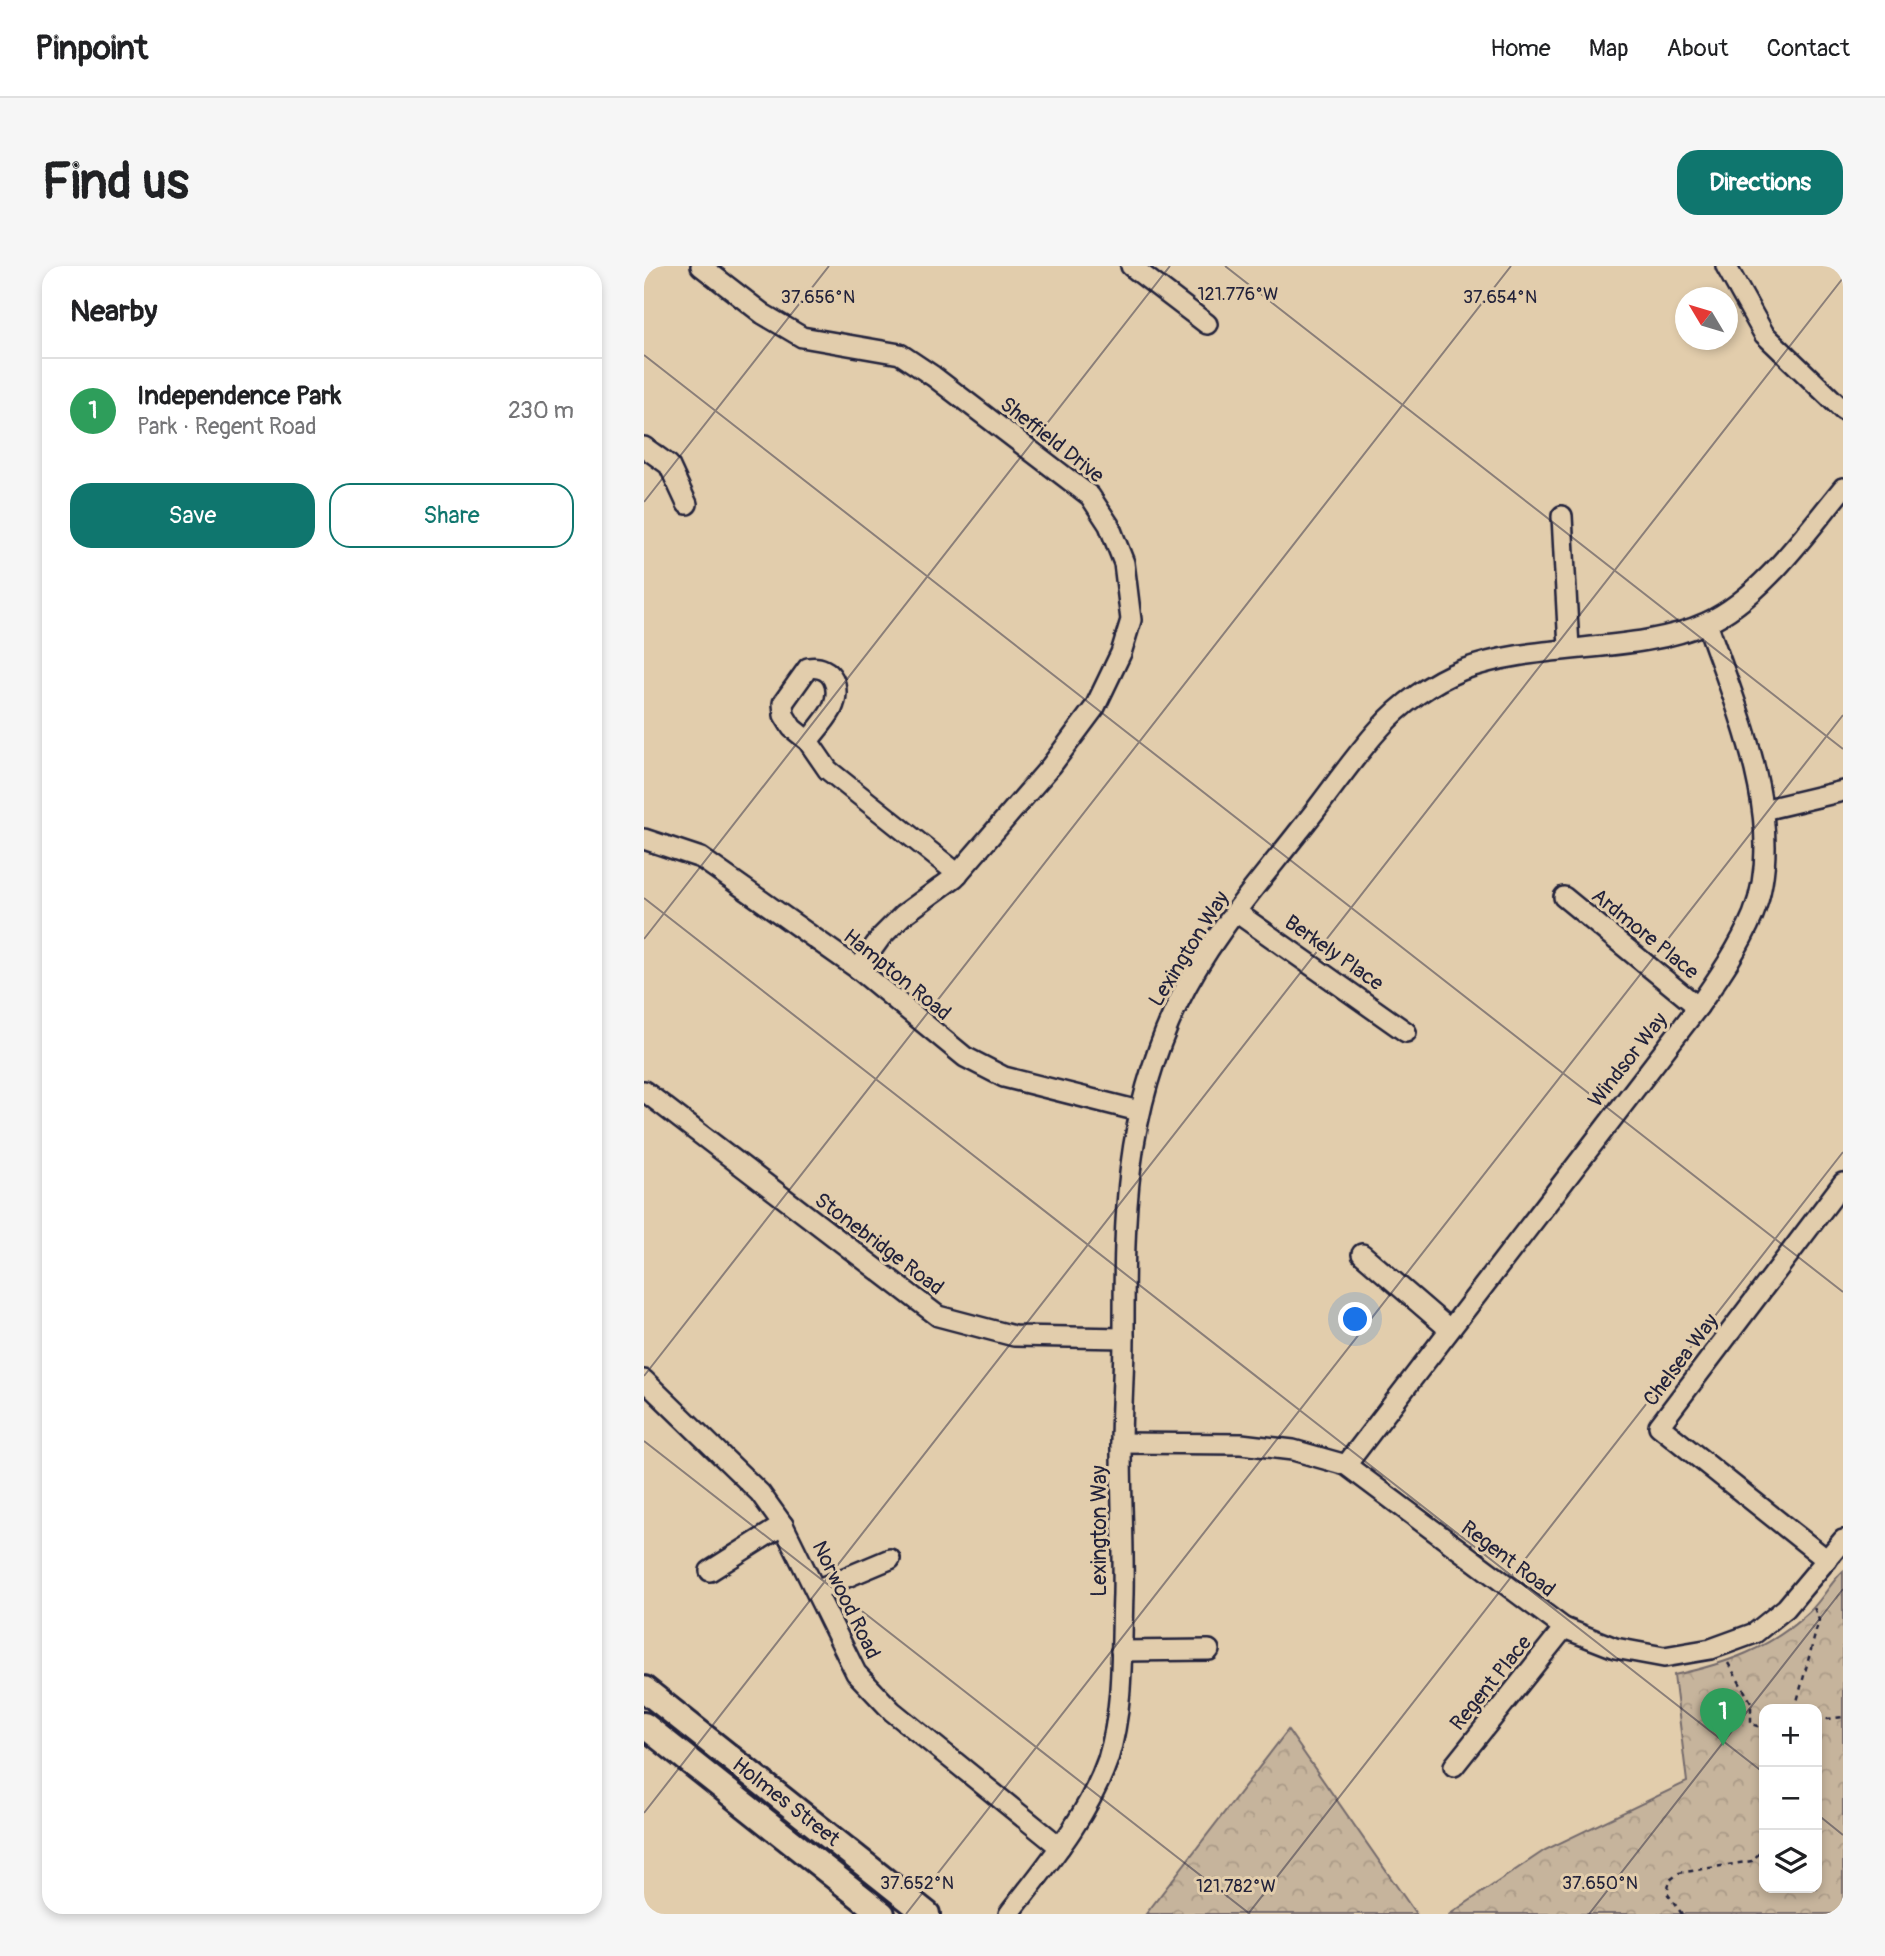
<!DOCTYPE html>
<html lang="en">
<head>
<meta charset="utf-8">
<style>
  :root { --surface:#fff; --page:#f6f6f6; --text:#202124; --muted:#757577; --line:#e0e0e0; --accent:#0f766e }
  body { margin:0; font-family:Pangolin,sans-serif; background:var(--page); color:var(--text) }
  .controls { position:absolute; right:21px; bottom:21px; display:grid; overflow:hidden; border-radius:14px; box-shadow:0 4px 10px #0003 }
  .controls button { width:63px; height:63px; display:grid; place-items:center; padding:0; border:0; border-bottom:2px solid var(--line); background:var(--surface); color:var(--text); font:35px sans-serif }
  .compass { position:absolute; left:1031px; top:21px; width:63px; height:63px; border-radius:50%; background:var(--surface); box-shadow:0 4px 10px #0003; rotate:308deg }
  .you { position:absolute; left:712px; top:1054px; width:24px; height:24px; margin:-18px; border:5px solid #fff; border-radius:50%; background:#1a73e8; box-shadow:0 0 0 10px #1a73e833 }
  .badge { display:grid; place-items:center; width:46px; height:46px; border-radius:50%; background:var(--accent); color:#fff; font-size:23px; font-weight:700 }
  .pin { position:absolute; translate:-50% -58px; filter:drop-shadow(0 2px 4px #0008) }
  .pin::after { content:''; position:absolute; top:37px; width:24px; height:21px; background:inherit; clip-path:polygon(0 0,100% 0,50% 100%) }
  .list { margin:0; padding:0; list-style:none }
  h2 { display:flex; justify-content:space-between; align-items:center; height:91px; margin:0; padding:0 28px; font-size:30px }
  h2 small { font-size:23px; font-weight:400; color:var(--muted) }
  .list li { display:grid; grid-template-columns:46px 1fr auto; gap:21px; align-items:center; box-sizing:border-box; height:105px; padding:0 28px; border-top:2px solid var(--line) }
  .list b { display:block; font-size:26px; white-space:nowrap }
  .list p { margin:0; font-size:23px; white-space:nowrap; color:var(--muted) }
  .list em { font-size:23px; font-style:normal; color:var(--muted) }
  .actions { display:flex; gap:14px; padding:21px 28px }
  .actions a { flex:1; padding:16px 0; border:2px solid var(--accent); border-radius:21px; text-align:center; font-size:24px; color:var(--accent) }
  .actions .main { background:var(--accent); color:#fff }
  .icon { flex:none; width:38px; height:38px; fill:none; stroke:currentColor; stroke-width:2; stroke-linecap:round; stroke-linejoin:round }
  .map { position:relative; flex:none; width:1199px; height:1648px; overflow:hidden; border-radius:21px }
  header { display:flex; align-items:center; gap:42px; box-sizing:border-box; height:98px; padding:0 35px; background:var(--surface); border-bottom:2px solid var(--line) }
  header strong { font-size:33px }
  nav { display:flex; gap:38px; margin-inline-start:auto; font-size:24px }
  .intro { display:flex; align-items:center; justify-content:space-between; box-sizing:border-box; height:168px; padding:0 42px }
  h1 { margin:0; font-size:49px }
  .button { padding:18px 32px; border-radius:21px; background:var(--accent); color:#fff; font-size:24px; font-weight:700 }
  main { display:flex; gap:42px; padding:0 42px }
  aside { flex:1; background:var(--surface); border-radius:21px; box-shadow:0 4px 10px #0003 }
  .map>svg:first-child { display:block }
  .park { fill:url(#park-crowns); stroke:#746b6c; stroke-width:2; fill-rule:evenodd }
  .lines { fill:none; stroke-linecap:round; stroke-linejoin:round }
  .minor-casing { stroke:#22223b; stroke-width:24 }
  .major-casing { stroke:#22223b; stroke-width:30 }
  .path { stroke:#22223b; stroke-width:2.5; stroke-dasharray:5 5; stroke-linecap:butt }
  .minor { stroke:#e2cdac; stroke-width:19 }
  .major { stroke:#e2cdac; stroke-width:24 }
  .ticks { fill:none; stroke:#22223b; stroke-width:2; stroke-opacity:0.45 }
  .labels { text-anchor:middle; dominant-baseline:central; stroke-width:6; stroke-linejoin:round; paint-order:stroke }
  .street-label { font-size:21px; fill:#22223b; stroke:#e2cdac }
  .ticks-label { font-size:18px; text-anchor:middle; fill:#22223b; stroke:#e2cdac; stroke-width:6; stroke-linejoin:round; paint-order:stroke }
</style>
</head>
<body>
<header>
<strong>Pinpoint</strong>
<nav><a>Home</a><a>Map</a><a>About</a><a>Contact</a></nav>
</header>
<div class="intro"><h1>Find us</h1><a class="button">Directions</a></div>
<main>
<aside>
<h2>Nearby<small></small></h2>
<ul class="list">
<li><span class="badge" style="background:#2e9e5b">1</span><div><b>Independence Park</b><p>Park · Regent Road</p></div><em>230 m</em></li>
</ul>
<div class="actions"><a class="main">Save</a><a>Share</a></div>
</aside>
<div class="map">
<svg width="1199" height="1648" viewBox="0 0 1199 1648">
  <defs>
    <pattern id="park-crowns" width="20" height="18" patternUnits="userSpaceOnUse" patternTransform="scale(1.75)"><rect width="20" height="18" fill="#c6b49c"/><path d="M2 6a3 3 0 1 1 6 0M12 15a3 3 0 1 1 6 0" fill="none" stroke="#aa9a87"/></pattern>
  </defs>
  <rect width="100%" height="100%" fill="#e2cdac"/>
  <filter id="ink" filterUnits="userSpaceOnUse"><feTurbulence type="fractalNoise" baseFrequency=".0143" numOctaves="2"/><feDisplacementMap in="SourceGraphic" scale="14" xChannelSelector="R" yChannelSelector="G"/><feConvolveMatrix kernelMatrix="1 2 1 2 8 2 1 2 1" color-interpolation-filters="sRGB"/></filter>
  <g filter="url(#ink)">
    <g class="park">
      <path d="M1199,1305V1648H806L901,1584L1043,1516L1030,1409C1081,1398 1126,1383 1165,1346C1178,1334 1187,1316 1199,1305ZM1120,1443H1173V1622H1120Z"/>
      <path d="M644,1464L772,1648H502Z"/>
    </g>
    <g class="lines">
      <g class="minor-casing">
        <g id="minor">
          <path d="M57,0L119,48L158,71L256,88L289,110L446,230L465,259L480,297L487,354L477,387L451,441L407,500L311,611L259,649L237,671L214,703"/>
          <path d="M487,0L563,58"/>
          <path d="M1082,0L1120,68L1199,144"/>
          <path d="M0,181L25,199L43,238"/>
          <path d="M918,250L925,382"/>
          <path d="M164,475C172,465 182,454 188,443C198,422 189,398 164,402L139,437L140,449L148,462L164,475L184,504L314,608"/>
          <path d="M1119,544L1199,525"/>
          <path d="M0,573L57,592L214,703L321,791L360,811L495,845"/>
          <path d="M920,631L1054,741"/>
          <path d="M592,646L762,766"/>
          <path d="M0,825L294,1050L370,1070L480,1072"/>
          <path d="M718,988L805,1063"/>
          <path d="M0,1114L116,1227L139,1259L212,1407L248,1445L416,1581"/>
          <path d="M477,1177L597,1178L649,1184L702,1199L920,1362L971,1382L1020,1391L1067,1383L1111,1367L1142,1342L1199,1274"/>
          <path d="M702,1199L1054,741C1075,711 1095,682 1109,649C1145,560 1092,441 1063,357"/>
          <path d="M1183,1294L1015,1160L1199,917"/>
          <path d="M66,1305L139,1259"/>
          <path d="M172,1324L246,1293"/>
          <path d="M477,1385L565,1384"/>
          <path d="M810,1500L920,1362"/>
          <path d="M365,1648C402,1600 444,1551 464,1493C480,1441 477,1382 479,1328C480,1279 477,1230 477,1181C477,1144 480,1107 480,1070C480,949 480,850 534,737C564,674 613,619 656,564C683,531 707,494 736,462C757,438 788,416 818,404C893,375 992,389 1062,357C1116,333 1162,267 1199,222"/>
        </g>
      </g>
      <g class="major-casing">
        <g id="major">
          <path d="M0,1423L283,1648"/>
          <path d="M0,1459L238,1648"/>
        </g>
      </g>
      <g class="path">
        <path d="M1084,1397L1107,1436V1458L1120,1462"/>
        <path d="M1151,1443L1175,1354L1169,1339"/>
        <path d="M1173,1450L1184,1453L1199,1451"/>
        <path d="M1038,1648L1023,1627L1026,1614L1035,1607L1108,1595L1120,1582"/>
      </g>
      <use href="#minor" class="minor"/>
      <use href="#major" class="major"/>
    </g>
  </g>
  <path class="ticks" d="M581,0L1199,483M0,89L1199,1026M0,236L185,0M0,632L1120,1507M0,673L526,0M0,1110L867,0M0,1175L606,1648M0,1547L1199,12M1173,1548L1199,1569M262,1648L1199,449M604,1648L1199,886M945,1648L1199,1323"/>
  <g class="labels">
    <g class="street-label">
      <text transform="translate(408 174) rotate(38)">Sheffield Drive</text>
      <text transform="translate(1001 668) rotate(39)">Ardmore Place</text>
      <text transform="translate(545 683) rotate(-58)">Lexington Way</text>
      <text transform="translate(690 687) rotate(35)">Berkely Place</text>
      <text transform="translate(253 709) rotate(39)">Hampton Road</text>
      <text transform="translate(984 794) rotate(-52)">Windsor Way</text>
      <text transform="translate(235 978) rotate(37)">Stonebridge Road</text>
      <text transform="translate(1037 1094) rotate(-53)">Chelsea Way</text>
      <text transform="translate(455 1265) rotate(-90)">Lexington Way</text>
      <text transform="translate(864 1293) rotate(37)">Regent Road</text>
      <text transform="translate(202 1334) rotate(64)">Norwood Road</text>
      <text transform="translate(847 1417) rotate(-51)">Regent Place</text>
      <text transform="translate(142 1536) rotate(38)">Holmes Street</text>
    </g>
  </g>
  <g class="ticks-label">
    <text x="594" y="34">121.776°W</text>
    <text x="174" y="37">37.656°N</text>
    <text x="856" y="37">37.654°N</text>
    <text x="273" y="1623">37.652°N</text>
    <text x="956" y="1623">37.650°N</text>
    <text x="592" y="1626">121.782°W</text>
  </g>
</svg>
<div class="controls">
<button>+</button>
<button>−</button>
<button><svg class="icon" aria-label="layers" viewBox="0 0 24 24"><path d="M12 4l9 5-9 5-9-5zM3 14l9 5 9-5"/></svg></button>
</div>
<svg class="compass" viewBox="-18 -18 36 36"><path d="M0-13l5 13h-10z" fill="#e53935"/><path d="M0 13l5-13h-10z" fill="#757577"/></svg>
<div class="you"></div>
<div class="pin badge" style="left:1079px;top:1480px;background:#2e9e5b">1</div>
</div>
</main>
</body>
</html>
